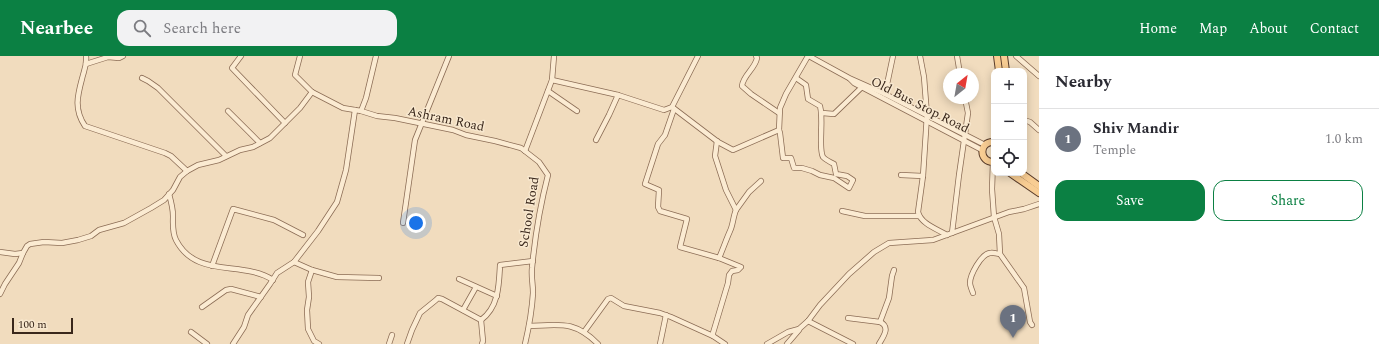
<!DOCTYPE html>
<html lang="en">
<head>
<meta charset="utf-8">
<style>
  :root { --surface:#fff; --page:#f2f2f3; --text:#2b2b33; --muted:#7c7c81; --line:#e1e1e2; --accent:#0b8043 }
  body { margin:0; font-family:Spectral,serif; background:var(--page); color:var(--text) }
  .controls { position:absolute; right:12px; top:12px; display:grid; overflow:hidden; border-radius:8px; box-shadow:0 2px 10px #0003 }
  .controls button { width:36px; height:36px; display:grid; place-items:center; padding:0; border:0; border-bottom:1px solid var(--line); background:var(--surface); color:var(--text); font:20px sans-serif }
  .compass { position:absolute; left:943px; top:12px; width:36px; height:36px; border-radius:50%; background:var(--surface); box-shadow:0 2px 10px #0003; rotate:31deg }
  .scale { position:absolute; left:12px; bottom:10px; width:61px; box-sizing:border-box; padding-left:4px; border:2px solid #39271b; border-top:0; font-size:11px; line-height:14px; white-space:nowrap; color:#39271b; -webkit-text-stroke:3px #f8e8cf; paint-order:stroke }
  .you { position:absolute; left:416px; top:167px; width:14px; height:14px; margin:-10px; border:3px solid #fff; border-radius:50%; background:#1a73e8; box-shadow:0 0 0 6px #1a73e833 }
  .badge { display:grid; place-items:center; width:26px; height:26px; border-radius:50%; background:var(--accent); color:#fff; font-size:13px; font-weight:700 }
  .pin { position:absolute; translate:-50% -33px; filter:drop-shadow(0 1px 2px #0008) }
  .pin::after { content:''; position:absolute; top:21px; width:14px; height:12px; background:inherit; clip-path:polygon(0 0,100% 0,50% 100%) }
  .list { margin:0; padding:0; list-style:none }
  h2 { display:flex; justify-content:space-between; align-items:center; height:52px; margin:0; padding:0 16px; font-size:17px }
  h2 small { font-size:13px; font-weight:400; color:var(--muted) }
  .list li { display:grid; grid-template-columns:26px 1fr auto; gap:12px; align-items:center; box-sizing:border-box; height:60px; padding:0 16px; border-top:1px solid var(--line) }
  .list b { display:block; font-size:15px; white-space:nowrap }
  .list p { margin:0; font-size:13px; white-space:nowrap; color:var(--muted) }
  .list em { font-size:13px; font-style:normal; color:var(--muted) }
  .actions { display:flex; gap:8px; padding:12px 16px }
  .actions a { flex:1; padding:9px 0; border:1px solid var(--accent); border-radius:12px; text-align:center; font-size:14px; color:var(--accent) }
  .actions .main { background:var(--accent); color:#fff }
  .icon { flex:none; width:22px; height:22px; fill:none; stroke:currentColor; stroke-width:2; stroke-linecap:round; stroke-linejoin:round }
  .map { position:relative; flex:none; width:1039px; height:288px; overflow:hidden }
  header { display:flex; align-items:center; gap:24px; box-sizing:border-box; height:56px; padding:0 20px; background:var(--accent); color:#fff }
  header strong { font-size:19px }
  nav { display:flex; gap:22px; margin-inline-start:auto; font-size:14px }
  .search { width:280px; height:36px; background:var(--page); display:flex; align-items:center; gap:10px; box-sizing:border-box; padding:0 14px; border-radius:12px; color:var(--muted); font-size:15px }
  main { display:flex }
  aside { flex:1; background:var(--surface) }
  .map>svg:first-child { display:block }
  .lines { fill:none; stroke-linecap:round; stroke-linejoin:round }
  .minor-casing { stroke:#8b6c55; stroke-width:6 }
  .major-casing { stroke:#583b2a; stroke-width:8 }
  .minor { stroke:#fbebd2; stroke-width:4.5 }
  .major { stroke:#f8cd93; stroke-width:6 }
  .labels { text-anchor:middle; dominant-baseline:central; stroke-width:3; stroke-linejoin:round; paint-order:stroke }
  .street-label { font-size:13px; fill:#39271b; stroke:#f8e8cf }
</style>
</head>
<body>
<header>
<strong>Nearbee</strong>
<div class="search"><svg class="icon" aria-label="search" viewBox="0 0 24 24"><circle cx="10" cy="10" r="6"/><path d="M15 15l6 6"/></svg>Search here</div>
<nav><a>Home</a><a>Map</a><a>About</a><a>Contact</a></nav>
</header>
<main>
<div class="map">
<svg width="1039" height="288" viewBox="0 0 1039 288">
  <rect width="100%" height="100%" fill="#f1dcbe"/>
  <g class="lines">
    <g class="minor-casing">
      <g id="minor">
        <path d="M86,0C87,7 85,12 83,19C78,38 73,52 85,70L165,97L171,100L187,115"/>
        <path d="M241,0L232,12L285,67"/>
        <path d="M300,0L295,19L312,36L343,52L361,55L377,60L395,62L453,74L466,79L495,85L521,92L539,106L548,119C540,150 535,180 532,212C531,220 533,228 533,237C532,254 529,271 525,288"/>
        <path d="M756,0L757,2C755,13 743,19 742,30L751,38L779,57"/>
        <path d="M809,0L849,22L885,38L985,89"/>
        <path d="M920,0L924,21L927,59L923,120L918,156C921,168 937,173 947,179"/>
        <path d="M957,0L960,18"/>
        <path d="M1016,0L1039,20"/>
        <path d="M86,8L108,1L119,2L123,0"/>
        <path d="M142,22L148,25L158,32L226,100"/>
        <path d="M850,23L854,27L982,94"/>
        <path d="M552,24L618,39L664,54L672,51L698,0"/>
        <path d="M548,35L577,55"/>
        <path d="M885,38L893,0"/>
        <path d="M672,51L718,86L733,94L779,74L780,52L786,38L808,0"/>
        <path d="M674,53L665,79L658,88L645,128L659,134L658,151L660,155L687,163L680,191L719,202L741,211L738,214L732,215L729,219L728,227L713,277V280L725,288"/>
        <path d="M228,55L260,87"/>
        <path d="M361,55L366,42L376,0"/>
        <path d="M822,57L834,58L862,31"/>
        <path d="M1024,64L1030,66L1039,74"/>
        <path d="M779,74L780,77L783,102H791L794,112H802L812,115L820,119L834,122L849,132L853,124L847,120L836,118L834,108C830,106 826,104 823,101C818,92 824,64 820,50L808,43L806,29L796,22"/>
        <path d="M596,84L609,59L618,39"/>
        <path d="M717,85L715,100L726,134L736,154C733,161 733,169 730,175C726,184 723,193 719,202"/>
        <path d="M525,95L552,24L554,0"/>
        <path d="M993,106L992,133L994,161L999,178L1000,198L1024,232L1030,266L1032,269"/>
        <path d="M901,119L923,120"/>
        <path d="M169,138C171,145 173,152 173,160C173,168 172,176 176,184C196,223 242,204 273,224"/>
        <path d="M736,154L749,136L761,125"/>
        <path d="M842,155L865,160H919"/>
        <path d="M403,167L415,84L449,0"/>
        <path d="M952,177L959,119L968,57L965,42"/>
        <path d="M0,196L15,198L23,197"/>
        <path d="M294,206L312,214L337,221L379,222"/>
        <path d="M212,210L233,153L274,164L303,179"/>
        <path d="M312,214L308,226L309,241L307,254L308,273L314,285L319,288"/>
        <path d="M459,223L497,240"/>
        <path d="M973,237C972,234 970,230 970,227C970,219 981,198 990,197C993,196 997,198 1000,198"/>
        <path d="M0,238L5,228L19,207L23,197L27,190L30,188L44,186L62,187L78,184L91,180L99,174L124,167L151,152L164,144L173,134L180,121L187,115L198,109L219,104L240,94L253,91L270,82L300,52L312,36"/>
        <path d="M202,251L226,234L231,233L261,241"/>
        <path d="M463,254L476,231"/>
        <path d="M848,262L880,266C891,271 883,281 879,288"/>
        <path d="M481,264L483,285L482,288"/>
        <path d="M808,265L853,288"/>
        <path d="M880,266L889,242L892,220L894,214"/>
        <path d="M529,270C560,269 574,264 598,288"/>
        <path d="M191,276L207,288"/>
        <path d="M584,276L608,243L611,242L624,250L660,257L671,261L713,280"/>
        <path d="M233,288L244,271L248,259L270,228L277,217L294,206L318,175L337,146L346,114L355,54"/>
        <path d="M389,288L392,279"/>
        <path d="M407,288L412,274L420,257L436,244L438,242L442,243L481,264C499,251 499,228 500,209L533,205"/>
        <path d="M660,288L666,259"/>
        <path d="M767,288L788,276L799,273L808,265L820,249L849,218L874,196L889,187L933,184L1009,156L1024,153L1039,148"/>
        <path d="M787,288L799,274"/>
      </g>
    </g>
    <g class="major-casing">
      <g id="major">
        <path d="M997,0L999,15"/>
        <path d="M1004,0L1006,15"/>
        <path d="M994,86C978,85 979,107 994,106"/>
        <path d="M1010,117L1039,137"/>
        <path d="M1021,117L1039,130"/>
      </g>
    </g>
    <use href="#minor" class="minor"/>
    <use href="#major" class="major"/>
  </g>
  <g class="labels">
    <g class="street-label">
      <text transform="translate(920 49) rotate(27)">Old Bus Stop Road</text>
      <text transform="translate(446 63) rotate(12)">Ashram Road</text>
      <text transform="translate(529 156) rotate(-81)">School Road</text>
    </g>
  </g>
</svg>
<div class="controls">
<button>+</button>
<button>−</button>
<button><svg class="icon" aria-label="locate" viewBox="0 0 24 24"><circle cx="12" cy="12" r="6"/><path d="M12 2v4M12 18v4M2 12h4M18 12h4"/></svg></button>
</div>
<svg class="compass" viewBox="-18 -18 36 36"><path d="M0-13l5 13h-10z" fill="#e53935"/><path d="M0 13l5-13h-10z" fill="#7c7c81"/></svg>
<div class="scale">100 m</div>
<div class="you"></div>
<div class="pin badge" style="left:1013px;top:282px;background:#6b7280">1</div>
</div>
<aside>
<h2>Nearby<small></small></h2>
<ul class="list">
<li><span class="badge" style="background:#6b7280">1</span><div><b>Shiv Mandir</b><p>Temple</p></div><em>1.0 km</em></li>
</ul>
<div class="actions"><a class="main">Save</a><a>Share</a></div>
</aside>
</main>
</body>
</html>
